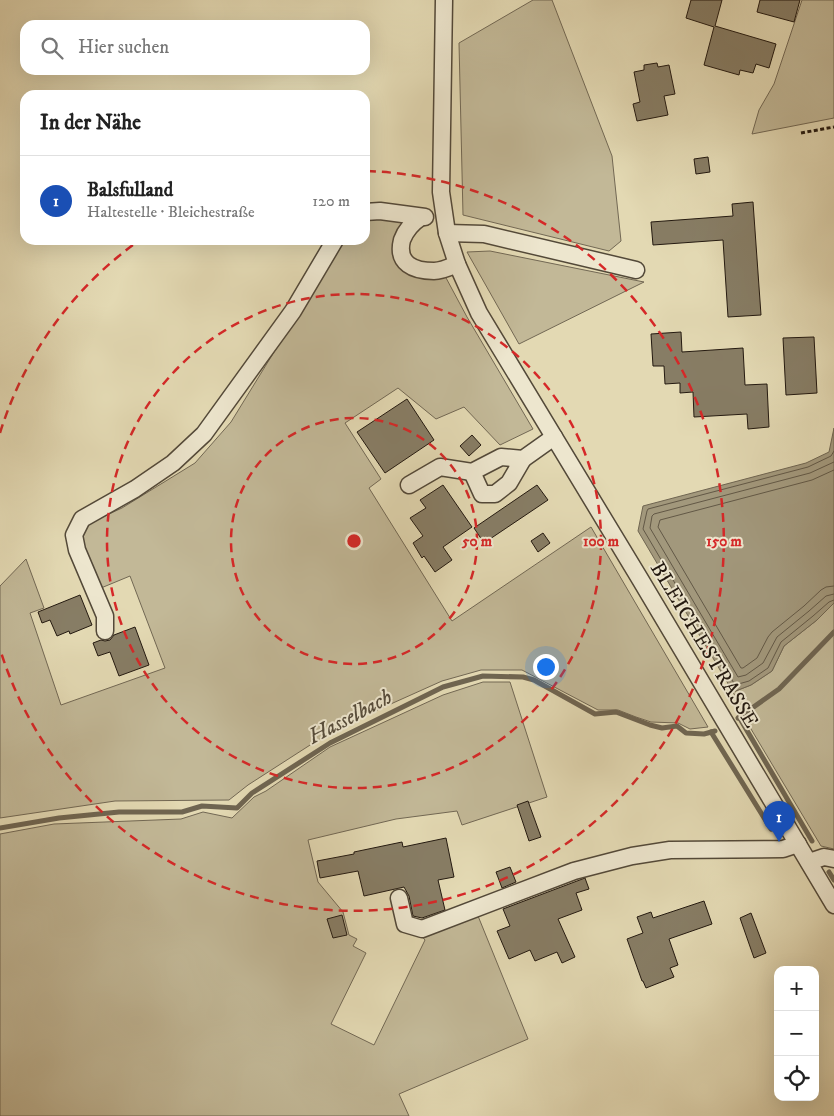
<!DOCTYPE html>
<html lang="de">
<head>
<meta charset="utf-8">
<style>
  :root { --surface:#fff; --page:#f2f2f2; --text:#222; --muted:#767676; --line:#e0e0e0; --accent:#8f2418 }
  body { margin:0; font-family:"IM FELL DW Pica",serif; background:var(--page); color:var(--text) }
  .controls { position:absolute; right:15px; bottom:15px; display:grid; overflow:hidden; border-radius:10px; box-shadow:0 5px 20px #0002 }
  .controls button { width:45px; height:45px; display:grid; place-items:center; padding:0; border:0; border-bottom:1px solid var(--line); background:var(--surface); color:var(--text); font:25px sans-serif }
  .you { position:absolute; left:545px; top:666px; width:18px; height:18px; margin:-12px; border:4px solid #fff; border-radius:50%; background:#1a73e8; box-shadow:0 0 0 8px #1a73e833 }
  .badge { display:grid; place-items:center; width:32px; height:32px; border-radius:50%; background:var(--accent); color:#fff; font-size:16px; font-weight:700 }
  .pin { position:absolute; translate:-50% -41px; filter:drop-shadow(0 1px 2px #0008) }
  .pin::after { content:''; position:absolute; top:26px; width:18px; height:15px; background:inherit; clip-path:polygon(0 0,100% 0,50% 100%) }
  .list { margin:0; padding:0; list-style:none }
  h2 { display:flex; justify-content:space-between; align-items:center; height:65px; margin:0; padding:0 20px; font-size:21px }
  h2 small { font-size:16px; font-weight:400; color:var(--muted) }
  .list li { display:grid; grid-template-columns:32px 1fr auto; gap:15px; align-items:center; box-sizing:border-box; height:90px; padding:0 20px; border-top:1px solid var(--line) }
  .list b { display:block; font-size:19px; white-space:nowrap }
  .list p { margin:0; font-size:16px; white-space:nowrap; color:var(--muted) }
  .list em { font-size:16px; font-style:normal; color:var(--muted) }
  .icon { flex:none; width:28px; height:28px; fill:none; stroke:currentColor; stroke-width:2; stroke-linecap:round; stroke-linejoin:round }
  .map { position:relative; flex:none; width:834px; height:1116px; overflow:hidden }
  .search { position:absolute; background:var(--surface); box-shadow:0 5px 20px #0002; left:20px; top:20px; width:350px; height:55px; display:flex; align-items:center; gap:12px; box-sizing:border-box; padding:0 18px; border-radius:15px; color:var(--muted); font-size:19px }
  .panel { position:absolute; background:var(--surface); box-shadow:0 5px 20px #0002; left:20px; top:90px; width:350px; height:155px; border-radius:15px }
  .map>svg:first-child { display:block }
  .green { fill:#c2b897; stroke:#726854 }
  .water { fill:#a2987c; stroke:#6f6551 }
  .lines { fill:none; stroke-linecap:round; stroke-linejoin:round }
  .shore { stroke:#625846; stroke-width:1 }
  .stream { stroke:#6f6551; stroke-width:5 }
  .building { fill:#877d65; stroke:#231910 }
  .minor-casing { stroke:#534939; stroke-width:19 }
  .path { stroke:#231910; stroke-width:3; stroke-dasharray:4 2.5; stroke-linecap:butt }
  .minor { stroke:#ede6ce; stroke-width:16 }
  .ring { fill:none; stroke:#d62828; stroke-width:2.5; stroke-dasharray:9 6 }
  .labels { text-anchor:middle; dominant-baseline:central; stroke-width:4; stroke-linejoin:round; paint-order:stroke }
  .street-label { font-size:21px; fill:#231910; stroke:#ede6ce }
  .water-label { font-size:22px; font-style:italic; fill:#564c3b; stroke:#ede6ce }
  .centre { fill:#d62828; stroke:#ede6ce; stroke-width:2.5 }
  .ring-label { font-size:15px; text-anchor:middle; font-weight:bold; fill:#d62828; stroke:#ede6ce; stroke-width:4; stroke-linejoin:round; paint-order:stroke }
</style>
</head>
<body>
<div class="map">
<svg width="834" height="1116" viewBox="0 0 834 1116">
  <rect width="100%" height="100%" fill="#e3d9b3"/>
  <filter id="stains"><feTurbulence type="fractalNoise" baseFrequency=".004" numOctaves="4"/><feColorMatrix values="0 0 0 0 .2 0 0 0 0 .09 0 0 0 0 .02 0 0 0 .5 -.17"/></filter>
  <radialGradient id="worn" r=".72"><stop offset=".6" stop-color="#630" stop-opacity="0"/><stop offset="1" stop-color="#630" stop-opacity=".3"/></radialGradient>
  <g class="green">
    <path d="M533,0H552L612,156L621,241L609,251L463,215L459,43Z"/>
    <path d="M802,0H834V118L752,134L759,110L774,84Z"/>
    <path d="M365,217L409,218L394,248L445,276L467,317L533,429L500,445L464,407L436,419L398,388L345,423L381,479L369,488L452,621L591,527L708,727L690,729L678,723L651,722L636,717L618,710H598L522,670H481L442,681L335,729L248,785L229,800L115,801L0,818V586L26,559L44,608L30,613L61,705L165,668L130,576L101,588L81,548L83,526L122,508L195,463L231,422L298,313L340,240H365Z"/>
    <path d="M490,251L644,282L519,344L467,252Z"/>
    <path d="M834,603V849L821,846L748,724L733,692L751,685L772,671L784,646L817,620Z"/>
    <path d="M483,682H510L547,797L462,825L457,811L396,819L308,840L318,882L343,912L349,935L357,939L353,946L366,953L331,1024L374,1045L425,940L420,934L476,911L528,1039L399,1094L409,1116H0V834L54,824L181,819L203,812L232,818L254,797L266,791L330,747L443,695Z"/>
  </g>
  <path class="water" d="M834,428V603L817,620L784,646L772,671L751,685L733,692L638,531L643,506L806,463L829,452Z"/>
  <g class="lines">
    <g class="shore">
      <path d="M834,451L831,456L808,467L648,509L647,511L643,529L735,685L749,681L768,668L781,642L813,616L829,602L834,600"/>
      <path d="M834,462L810,473L654,514L652,516L650,528L738,677L746,675L763,663L777,637L809,611L826,596L834,594"/>
      <path d="M834,470L812,480L660,520L658,527L741,668H743L757,658L768,637L772,632L804,606L821,590L826,587L834,586"/>
    </g>
    <g class="stream">
      <path d="M739,717L812,841"/>
      <path d="M738,718L779,689L834,632"/>
      <path d="M711,732L771,829"/>
      <path d="M0,828L59,818L119,812H182L202,806L237,808L252,793L330,743L443,687L483,676L523,677L534,680L595,714L616,712L650,725L662,728L677,726L686,733L704,734L715,731"/>
      <path d="M829,872L834,880"/>
    </g>
  </g>
  <g class="building">
    <path d="M691,0H722L715,26L776,44L769,68L756,64L753,73L740,70L739,75L704,65L714,27L686,18Z"/>
    <path d="M760,0H800L794,22L757,12Z"/>
    <path d="M657,63L658,67L669,65L675,94L664,96L668,115L637,121L633,104L640,102L634,72L644,70V65Z"/>
    <path d="M708,157L710,172L696,174L694,159Z"/>
    <path d="M753,202L761,315L728,317L723,240L653,245L651,222L733,216L732,204Z"/>
    <path d="M681,332L682,352L743,348L745,385L767,384L769,427L748,429L747,414L694,417L693,392L680,393V383L665,384L664,366H653L651,334Z"/>
    <path d="M814,337L817,393L786,395L783,338Z"/>
    <path d="M407,399L434,440L385,473L357,432Z"/>
    <path d="M472,435L481,445L469,456L460,446Z"/>
    <path d="M443,485L472,527L443,547L452,560L435,572L424,556L422,558L413,543L423,536L410,518L426,508L420,500Z"/>
    <path d="M537,485L548,500L484,543L474,528Z"/>
    <path d="M543,533L550,543L538,552L531,541Z"/>
    <path d="M80,595L92,625L70,634L69,631L57,636L50,620L42,623L38,612Z"/>
    <path d="M135,627L149,665L119,676L110,652L98,656L93,643L101,640L105,641L110,640L114,635Z"/>
    <path d="M528,801L541,837L529,841L517,805Z"/>
    <path d="M446,838L454,877L438,880L445,910L422,918L413,916L409,896L404,887L364,896L358,871L320,878L317,861L354,854V852L402,842L403,847Z"/>
    <path d="M510,867L516,882L502,888L496,872Z"/>
    <path d="M585,878L589,889L576,893L582,910L558,919L575,957L562,963L557,952L535,961L530,950L509,959L497,931L510,926L503,909Z"/>
    <path d="M704,901L712,924L669,939L678,965L670,968L674,977L646,988L643,981H642L627,939L643,933L637,917L651,912L653,918Z"/>
    <path d="M751,913L766,953L754,958L740,918Z"/>
    <path d="M342,915L347,935L333,938L327,919Z"/>
  </g>
  <g class="lines">
    <g class="minor-casing">
      <g id="minor">
        <path d="M444,0L441,192L447,233L457,264L479,313L640,579L834,905"/>
        <path d="M365,212L380,211L425,217"/>
        <path d="M421,217C412,223 406,229 402,240C396,264 414,271 434,271C442,271 450,267 457,264"/>
        <path d="M447,233L484,234L636,270"/>
        <path d="M472,472L482,494H495L509,483L523,459"/>
        <path d="M409,485L440,467L472,472L501,457L523,459L554,437"/>
        <path d="M105,631V616L77,550L74,535L82,519L135,489L173,463L204,434L293,311L335,240"/>
        <path d="M809,862L824,857L834,859"/>
        <path d="M399,898L405,924L422,929L574,871L632,856L670,850L783,849L798,844"/>
      </g>
    </g>
    <path class="path" d="M801,133L834,127"/>
    <use href="#minor" class="minor"/>
  </g>
  <g class="ring">
    <circle cx="354" cy="541" r="123"/>
    <circle cx="354" cy="541" r="247"/>
    <path d="M0 433A370 370 0 0 1 137 242M367 171A370 370 0 1 1 0 649"/>
  </g>
  <g class="labels">
    <g class="street-label">
      <text transform="translate(704 645) rotate(59)">BLEICHESTRASSE</text>
    </g>
    <g class="water-label">
      <text transform="translate(350 717) rotate(-28)">Hasselbach</text>
    </g>
  </g>
  <circle cx="354" cy="541" r="8" class="centre"/>
  <g class="ring-label">
    <text x="477" y="546">50 m</text>
    <text x="601" y="546">100 m</text>
    <text x="724" y="546">150 m</text>
  </g>
  <rect width="100%" height="100%" filter="url(#stains)"/>
  <rect width="100%" height="100%" fill="url(#worn)"/>
</svg>
<div class="controls">
<button>+</button>
<button>−</button>
<button><svg class="icon" aria-label="locate" viewBox="0 0 24 24"><circle cx="12" cy="12" r="6"/><path d="M12 2v4M12 18v4M2 12h4M18 12h4"/></svg></button>
</div>
<div class="you"></div>
<div class="pin badge" style="left:779px;top:842px;background:#1a4fb4">1</div>
<div class="search"><svg class="icon" aria-label="search" viewBox="0 0 24 24"><circle cx="10" cy="10" r="6"/><path d="M15 15l6 6"/></svg>Hier suchen</div>
<section class="panel">
<h2>In der Nähe<small></small></h2>
<ul class="list">
<li><span class="badge" style="background:#1a4fb4">1</span><div><b>Balsfulland</b><p>Haltestelle · Bleichestraße</p></div><em>120 m</em></li>
</ul>
</section>
</div>
</body>
</html>
